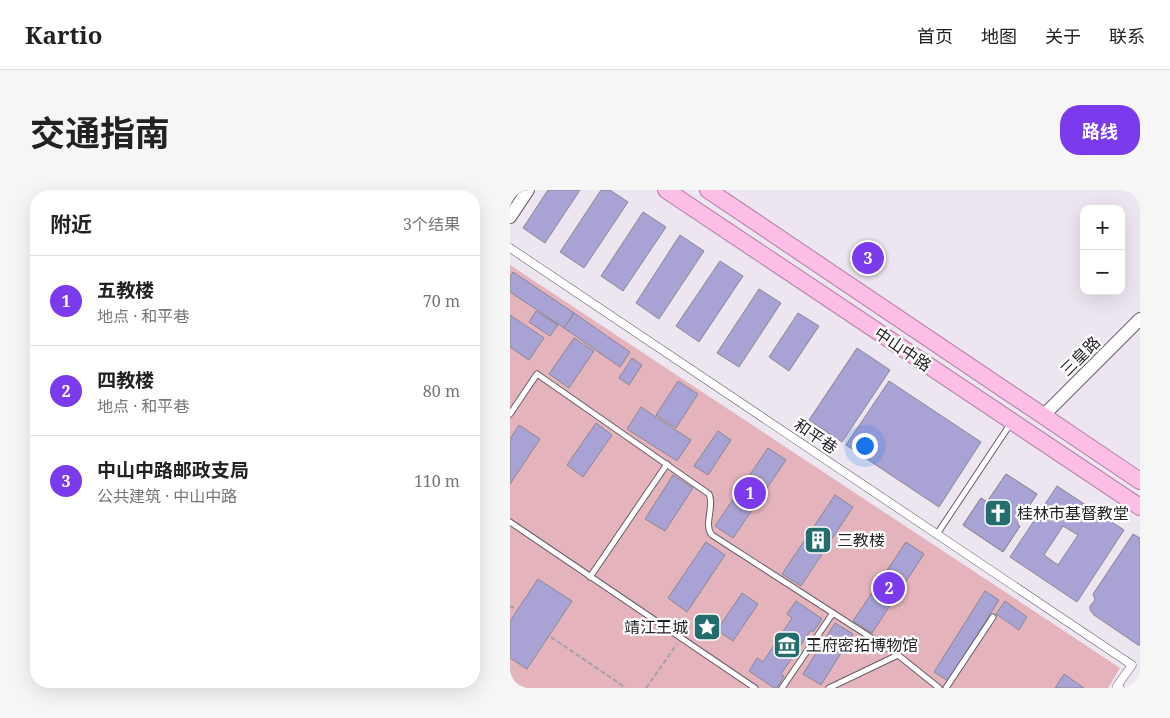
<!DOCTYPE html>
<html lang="zh">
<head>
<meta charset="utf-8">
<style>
  :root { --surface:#fff; --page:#f6f6f6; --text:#222; --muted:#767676; --line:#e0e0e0; --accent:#7c3aed }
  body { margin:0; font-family:"Noto Serif","Noto Sans SC",serif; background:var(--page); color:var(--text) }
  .controls { position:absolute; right:15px; top:15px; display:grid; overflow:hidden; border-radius:10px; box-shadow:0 5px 20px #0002 }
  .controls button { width:45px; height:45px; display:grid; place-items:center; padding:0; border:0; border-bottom:1px solid var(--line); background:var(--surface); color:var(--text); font:25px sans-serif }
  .you { position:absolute; left:354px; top:255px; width:18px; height:18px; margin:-12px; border:4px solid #fff; border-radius:50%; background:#1a73e8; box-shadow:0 0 0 8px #1a73e833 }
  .badge { display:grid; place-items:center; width:32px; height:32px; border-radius:50%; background:var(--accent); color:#fff; font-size:16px; font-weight:700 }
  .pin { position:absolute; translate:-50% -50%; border:2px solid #fff; box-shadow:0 1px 5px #0006 }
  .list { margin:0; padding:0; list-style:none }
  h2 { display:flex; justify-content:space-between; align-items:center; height:65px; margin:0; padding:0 20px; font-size:21px }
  h2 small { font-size:16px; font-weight:400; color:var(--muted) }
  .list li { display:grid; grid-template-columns:32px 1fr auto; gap:15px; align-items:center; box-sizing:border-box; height:90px; padding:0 20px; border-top:1px solid var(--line) }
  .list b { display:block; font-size:19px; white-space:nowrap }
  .list p { margin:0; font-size:16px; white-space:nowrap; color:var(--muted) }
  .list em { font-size:16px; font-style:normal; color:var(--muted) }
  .map { position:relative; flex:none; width:630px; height:498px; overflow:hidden; border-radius:20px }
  header { display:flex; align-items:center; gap:30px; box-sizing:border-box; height:70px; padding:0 25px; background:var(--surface); border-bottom:1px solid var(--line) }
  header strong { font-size:24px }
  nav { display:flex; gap:28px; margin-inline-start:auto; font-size:18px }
  .intro { display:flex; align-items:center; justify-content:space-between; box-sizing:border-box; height:120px; padding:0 30px }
  h1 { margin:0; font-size:35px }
  .button { padding:12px 22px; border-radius:20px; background:var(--accent); color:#fff; font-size:18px; font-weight:700 }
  main { display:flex; gap:30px; padding:0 30px }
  aside { flex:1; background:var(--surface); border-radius:20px; box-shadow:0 5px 20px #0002 }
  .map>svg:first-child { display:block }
  .green { fill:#e4b3bc }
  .building { fill:#a9a2d4; stroke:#898893; fill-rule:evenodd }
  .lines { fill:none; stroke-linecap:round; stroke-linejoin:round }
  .service-casing { stroke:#655e68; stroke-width:7 }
  .pedestrian-casing { stroke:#655e68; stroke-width:9 }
  .tertiary-casing { stroke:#655e68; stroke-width:14 }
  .trunk-casing { stroke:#b07da0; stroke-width:18 }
  .path { stroke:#a6a0a8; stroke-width:2; stroke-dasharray:5 2.5; stroke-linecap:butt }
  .service { stroke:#fff; stroke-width:5 }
  .pedestrian { stroke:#fff; stroke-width:8 }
  .tertiary { stroke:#fff; stroke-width:12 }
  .trunk { stroke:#fcbee6; stroke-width:16 }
  .labels { text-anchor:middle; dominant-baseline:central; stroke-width:4.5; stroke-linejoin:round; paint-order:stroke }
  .street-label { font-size:16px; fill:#262328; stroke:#fff }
  .poi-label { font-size:16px; fill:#262328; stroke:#fff; text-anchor:start }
</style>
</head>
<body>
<header>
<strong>Kartio</strong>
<nav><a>首页</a><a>地图</a><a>关于</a><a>联系</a></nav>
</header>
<div class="intro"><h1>交通指南</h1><a class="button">路线</a></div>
<main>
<aside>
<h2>附近<small>3个结果</small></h2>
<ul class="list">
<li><span class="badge">1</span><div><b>五教楼</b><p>地点 · 和平巷</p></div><em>70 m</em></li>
<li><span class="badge">2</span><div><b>四教楼</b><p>地点 · 和平巷</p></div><em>80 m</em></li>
<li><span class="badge">3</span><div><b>中山中路邮政支局</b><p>公共建筑 · 中山中路</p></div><em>110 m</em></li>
</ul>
</aside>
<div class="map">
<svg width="630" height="498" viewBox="0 0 630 498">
  <rect width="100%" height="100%" fill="#ede5f0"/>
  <path class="green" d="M0,75L610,478L598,498H0Z"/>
  <g class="building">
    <path d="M38,0H70L35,53L13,38Z"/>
    <path d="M91,0H100L118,12L74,78L50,62Z"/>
    <path d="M133,22L156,37L113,101L91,86Z"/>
    <path d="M170,45L194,61L149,129L126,113Z"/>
    <path d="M210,71L233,86L189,152L166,136Z"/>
    <path d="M3,82L64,123L54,138L0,102V87Z"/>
    <path d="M249,99L271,113L229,177L207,163Z"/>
    <path d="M26,121L48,135L40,146L19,132Z"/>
    <path d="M64,123L120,162L110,177L54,138Z"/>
    <path d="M288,123L309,136L279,181L259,167Z"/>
    <path d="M0,125L34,148L19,170L0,157Z"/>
    <path d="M64,148L84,161L59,198L39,184Z"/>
    <path d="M347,158L380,180L332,252L299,230Z"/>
    <path d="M122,168L132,175L119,195L109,188Z"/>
    <path d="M168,191L188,204L166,238L146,225Z"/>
    <path d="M379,191L471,252L429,317L336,255Z"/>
    <path d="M131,217L181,250L167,271L117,239Z"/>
    <path d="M86,233L102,245L73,287L57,275Z"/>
    <path d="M9,235L30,249L0,294V249Z"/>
    <path d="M208,241L221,250L198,285L184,276Z"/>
    <path d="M258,258L276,270L223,348L205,336Z"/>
    <path d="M496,284L527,304L507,334L510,336L493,362L453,335L471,308L477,312Z"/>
    <path d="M496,284L527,304L507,334L510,336L493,362L453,335L471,308L477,312Z"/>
    <path d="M163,285L183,298L155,341L135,329Z"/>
    <path d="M547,296L614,340L567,412L500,367ZM553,336L568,345L548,375L534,365Z"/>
    <path d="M325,305L343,317L291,396L272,384Z"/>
    <path d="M623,344L630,348V455H628L584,425L580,420V416L585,410L583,404Z"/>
    <path d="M196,352L215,365L177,422L158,408Z"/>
    <path d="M396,352L414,364L362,443L343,431Z"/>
    <path d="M28,389L62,411L17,479L0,468V431Z"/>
    <path d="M475,401L489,410L438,491L424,482Z"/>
    <path d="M232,403L248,414L223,451L207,440Z"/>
    <path d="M286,411L312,429L303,442L301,440L271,484L274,486L267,498H264L239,481L247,468L253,472L282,428L277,424Z"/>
    <path d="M495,411L517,427L509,440L486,424Z"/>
    <path d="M325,433L343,444L311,495L293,484Z"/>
    <path d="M554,484L574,498H545Z"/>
  </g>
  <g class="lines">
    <g class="service-casing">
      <g id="service">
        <path d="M0,224L27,184L199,304C205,316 193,335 202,345L388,465"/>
        <path d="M0,332L245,498"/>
        <path d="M427,344L501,233"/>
        <path d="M80,387L157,274"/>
        <path d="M272,498L323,423"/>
        <path d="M319,498L388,465L429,498"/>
        <path d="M436,498L483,427"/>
      </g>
    </g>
    <g class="pedestrian-casing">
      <path id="pedestrian" d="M0,58L622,475L607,496L610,498"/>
    </g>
    <g class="tertiary-casing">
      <g id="tertiary">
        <path d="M0,27L18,0"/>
        <path d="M534,225L630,129"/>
      </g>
    </g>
    <g class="trunk-casing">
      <g id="trunk">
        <path d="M156,0L630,317"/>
        <path d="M198,0L630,291"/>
      </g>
    </g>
    <g class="path">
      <path d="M0,416L4,418"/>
      <path d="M41,447L116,498"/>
      <path d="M136,498L167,454"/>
    </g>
    <use href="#service" class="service"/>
    <use href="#pedestrian" class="pedestrian"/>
    <use href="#tertiary" class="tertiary"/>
    <use href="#trunk" class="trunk"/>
  </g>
  <defs>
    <g id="church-square" transform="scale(1.4375)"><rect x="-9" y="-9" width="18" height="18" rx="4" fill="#236e6c" stroke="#fff"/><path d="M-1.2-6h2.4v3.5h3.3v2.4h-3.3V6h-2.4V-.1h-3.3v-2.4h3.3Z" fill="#fff"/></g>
    <g id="building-square" transform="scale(1.4375)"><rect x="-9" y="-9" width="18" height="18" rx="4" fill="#236e6c" stroke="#fff"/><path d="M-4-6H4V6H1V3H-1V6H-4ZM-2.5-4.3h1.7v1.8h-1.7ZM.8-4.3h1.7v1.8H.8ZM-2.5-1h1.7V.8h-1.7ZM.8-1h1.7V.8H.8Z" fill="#fff"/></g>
    <g id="sight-square" transform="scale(1.4375)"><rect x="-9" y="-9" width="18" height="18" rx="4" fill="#236e6c" stroke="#fff"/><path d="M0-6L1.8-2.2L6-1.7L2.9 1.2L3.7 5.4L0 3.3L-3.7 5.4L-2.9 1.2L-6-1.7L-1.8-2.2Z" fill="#fff"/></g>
    <g id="museum-square" transform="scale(1.4375)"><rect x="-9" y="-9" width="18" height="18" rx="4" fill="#236e6c" stroke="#fff"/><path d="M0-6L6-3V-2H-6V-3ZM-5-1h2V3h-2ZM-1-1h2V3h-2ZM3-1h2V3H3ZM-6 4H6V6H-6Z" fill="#fff"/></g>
  </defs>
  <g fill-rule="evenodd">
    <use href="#church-square" x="488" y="323"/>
    <use href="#building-square" x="308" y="350"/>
    <use href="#sight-square" x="197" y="437"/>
    <use href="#museum-square" x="277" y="455"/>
  </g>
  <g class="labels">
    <g class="street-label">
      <text transform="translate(393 159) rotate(34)">中山中路</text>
      <text transform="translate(570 166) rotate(-45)">三皇路</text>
      <text transform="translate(306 246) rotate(34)">和平巷</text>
    </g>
    <g class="poi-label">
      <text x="507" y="323">桂林市基督教堂</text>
      <text x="327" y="350">三教楼</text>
      <text x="178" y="437" text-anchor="end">靖江王城</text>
      <text x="296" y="455">王府密拓博物馆</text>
    </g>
  </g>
</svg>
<div class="controls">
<button>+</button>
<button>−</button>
</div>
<div class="you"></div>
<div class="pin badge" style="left:240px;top:303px">1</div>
<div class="pin badge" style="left:379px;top:398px">2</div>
<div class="pin badge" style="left:358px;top:68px">3</div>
</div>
</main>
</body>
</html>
